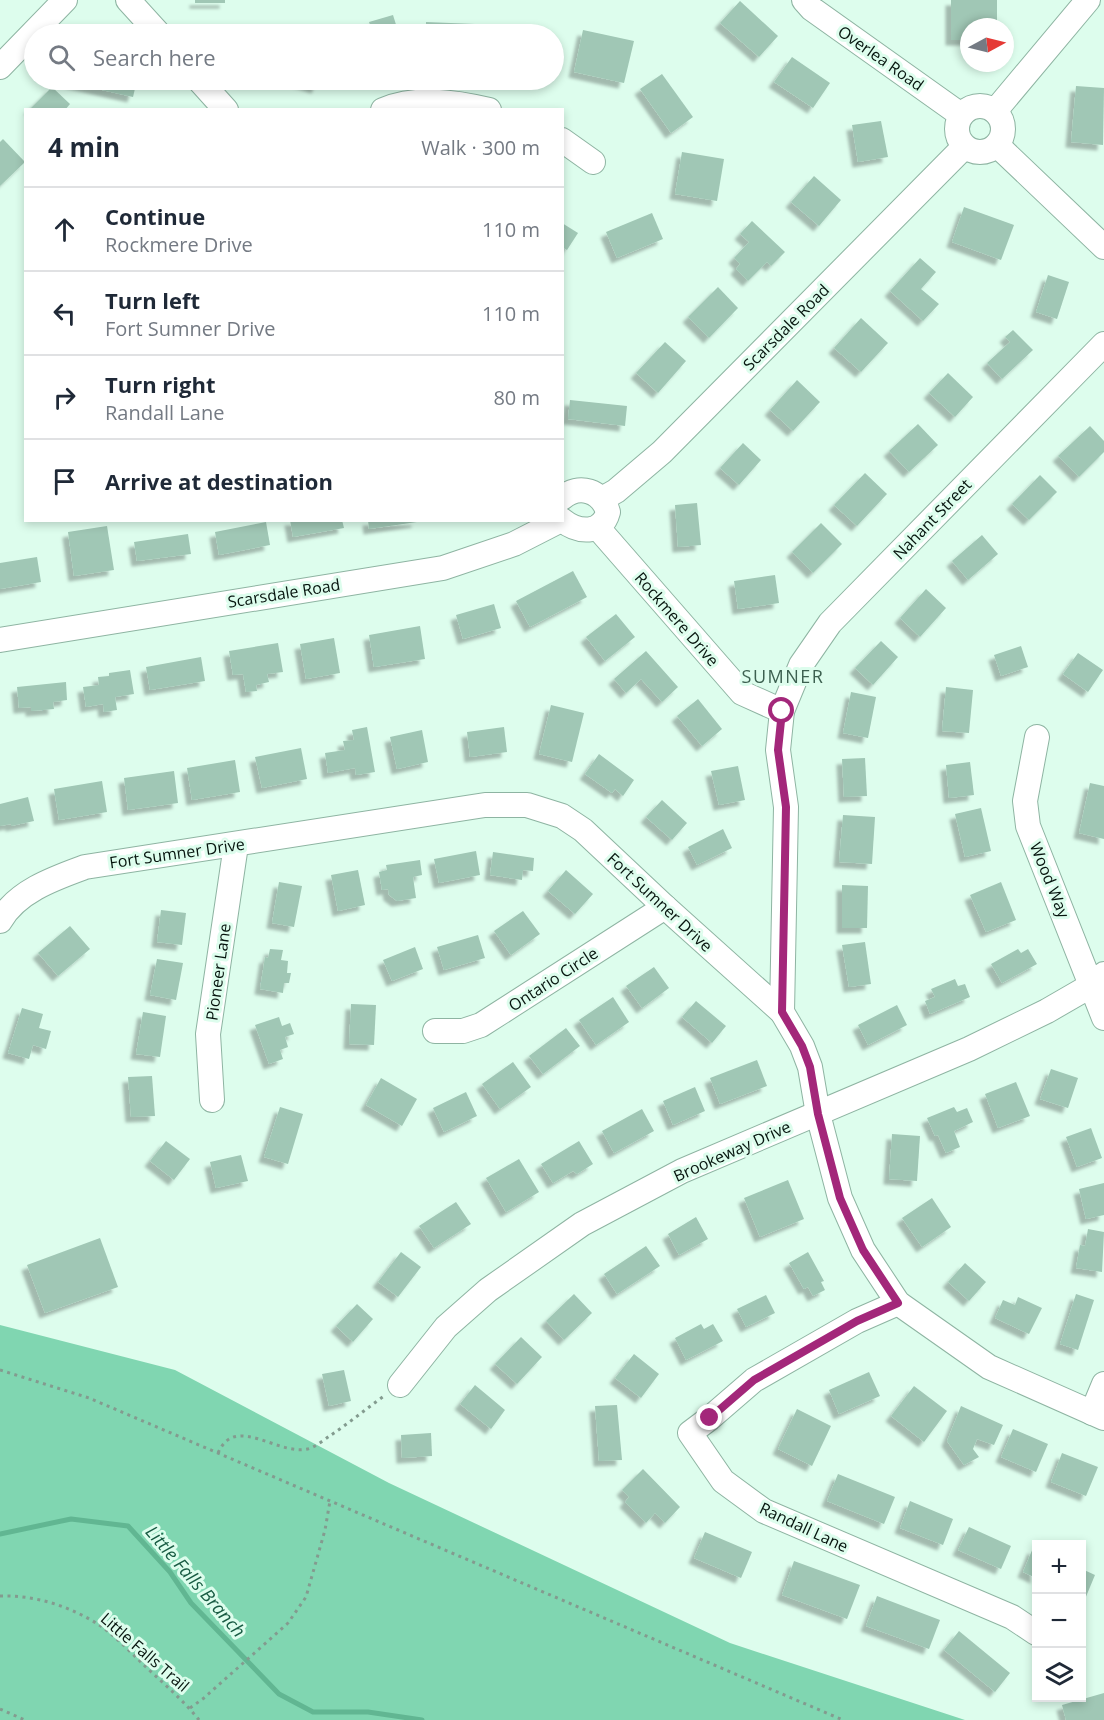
<!DOCTYPE html>
<html lang="en">
<head>
<meta charset="utf-8">
<style>
  :root { --surface:#fff; --page:#f2f2f3; --text:#1f2937; --muted:#747a83; --line:#e0e1e3 }
  body { margin:0; font-family:"Open Sans",sans-serif; background:var(--page); color:var(--text) }
  .controls { position:absolute; right:18px; bottom:18px; display:grid; overflow:hidden; border-radius:0px; box-shadow:0 3px 9px #0003 }
  .controls button { width:54px; height:54px; display:grid; place-items:center; padding:0; border:0; border-bottom:2px solid var(--line); background:var(--surface); color:var(--text); font:30px sans-serif }
  .compass { position:absolute; left:960px; top:18px; width:54px; height:54px; border-radius:50%; background:var(--surface); box-shadow:0 3px 9px #0003; rotate:83deg }
  .stop { position:absolute; width:18px; height:18px; margin:-14px; border:4px solid #a3277a; border-radius:50%; background:#fff }
  .stop.end { background:#a3277a; border-color:#fff; box-shadow:0 2px 6px #0008 }
  .list { margin:0; padding:0; list-style:none }
  h2 { display:flex; justify-content:space-between; align-items:center; height:78px; margin:0; padding:0 24px; font-size:26px }
  h2 small { font-size:20px; font-weight:400; color:var(--muted) }
  .list li { display:grid; grid-template-columns:39px 1fr auto; gap:18px; align-items:center; box-sizing:border-box; height:84px; padding:0 24px; border-top:2px solid var(--line) }
  .list b { display:block; font-size:22px; white-space:nowrap }
  .list p { margin:0; font-size:20px; white-space:nowrap; color:var(--muted) }
  .list em { font-size:20px; font-style:normal; color:var(--muted) }
  .icon { flex:none; width:33px; height:33px; fill:none; stroke:currentColor; stroke-width:2; stroke-linecap:round; stroke-linejoin:round }
  .map { position:relative; flex:none; width:1104px; height:1720px; overflow:hidden }
  .search { position:absolute; background:var(--surface); box-shadow:0 3px 9px #0003; left:24px; top:24px; width:540px; height:66px; display:flex; align-items:center; gap:15px; box-sizing:border-box; padding:0 21px; border-radius:33px; color:var(--muted); font-size:22px }
  .panel { position:absolute; background:var(--surface); box-shadow:0 3px 9px #0003; left:24px; top:108px; width:540px; height:414px; border-radius:0px }
  .map>svg:first-child { display:block }
  .forest { fill:#80d6b1 }
  .lines { fill:none; stroke-linecap:round; stroke-linejoin:round }
  .stream { stroke:#61b692; stroke-width:5 }
  .building { fill:#a0c7b5; filter:url(#shadow) }
  .minor-casing { stroke:#8eb4a2; stroke-width:26 }
  .path { stroke:#839b8f; stroke-width:3; stroke-dasharray:3 4.5; stroke-linecap:butt }
  .minor { stroke:#fff; stroke-width:24 }
  .route { stroke:#a3277a; stroke-width:8 }
  .labels { text-anchor:middle; dominant-baseline:central; stroke-width:6; stroke-linejoin:round; paint-order:stroke }
  .street-label { font-size:16px; fill:#06140e; stroke:#ddfded }
  .neighbourhood-label { font-size:18px; letter-spacing:1.5px; fill:#3c6050; stroke:#ddfded }
  .water-label { font-size:18px; font-style:italic; fill:#185b43; stroke:#ddfded }
</style>
</head>
<body>
<div class="map">
<svg width="1104" height="1720" viewBox="0 0 1104 1720">
  <defs>
    <filter id="shadow"><feDropShadow dx="-5.5" dy="5.5" stdDeviation="1.5" flood-color="#0004"/></filter>
  </defs>
  <rect width="100%" height="100%" fill="#ddfded"/>
  <path class="forest" d="M0,1325L175,1370L389,1483L730,1643L965,1720H0Z"/>
  <g class="lines">
    <path class="stream" d="M0,1534L71,1519L128,1526L170,1572L191,1603L279,1694L313,1712H368L422,1720"/>
  </g>
  <g class="building">
    <rect x="195" y="0" width="30" height="3"/>
    <path d="M951,0H997V27H969V40H951Z"/>
    <path d="M740,1L778,36L759,57L720,23Z"/>
    <path d="M393,15L399,34H373L369,22Z"/>
    <path d="M426,22L475,24V34H426Z"/>
    <path d="M583,30L634,41L624,83L574,72Z"/>
    <path d="M792,57L830,83L813,108L774,82Z"/>
    <path d="M662,74L693,117L671,133L640,89Z"/>
    <path d="M72,80H137L133,97L71,83Z"/>
    <path d="M292,80H320L317,88Z"/>
    <path d="M1076,86L1104,88L1103,145L1071,142Z"/>
    <path d="M52,87L70,104L65,110H29Z"/>
    <path d="M881,121L888,157L858,162L852,125Z"/>
    <path d="M3,139L25,162L0,186V142Z"/>
    <path d="M682,152L724,159L717,201L675,194Z"/>
    <path d="M814,176L841,200L819,226L791,202Z"/>
    <path d="M964,207L1014,225L1001,260L952,242Z"/>
    <path d="M652,213L663,239L617,258L606,232Z"/>
    <path d="M752,221L785,252L771,266L767,262L748,281L736,269L740,264L734,258L749,242L740,234Z"/>
    <path d="M562,223L578,233L567,250L562,247Z"/>
    <path d="M920,258L936,272L921,289L939,304L923,321L890,291Z"/>
    <path d="M1048,275L1069,282L1057,319L1036,312Z"/>
    <path d="M718,287L738,308L709,338L688,317Z"/>
    <path d="M861,318L888,343L861,372L834,348Z"/>
    <path d="M1013,330L1033,350L1002,379L987,363L1010,342L1005,337Z"/>
    <path d="M665,342L686,361L658,393L636,373Z"/>
    <path d="M948,373L973,397L955,417L929,393Z"/>
    <path d="M797,380L820,402L793,431L770,410Z"/>
    <path d="M570,400L627,406L625,426L568,419Z"/>
    <path d="M918,424L938,445L909,472L889,451Z"/>
    <path d="M1090,426L1104,441V452L1079,477L1058,456Z"/>
    <path d="M743,443L761,460L739,485L720,468Z"/>
    <path d="M865,473L887,494L857,526L834,505Z"/>
    <path d="M1040,475L1057,492L1029,520L1012,504Z"/>
    <path d="M697,503L701,545L678,547L675,505Z"/>
    <path d="M290,520H342L344,528L293,537Z"/>
    <path d="M368,520H417V522L369,529Z"/>
    <path d="M266,522L270,545L219,555L215,532Z"/>
    <path d="M821,523L842,544L813,573L792,552Z"/>
    <path d="M107,526L114,570L74,576L68,532Z"/>
    <path d="M188,534L191,554L137,561L134,542Z"/>
    <path d="M982,535L998,554L968,580L952,561Z"/>
    <path d="M37,557L41,582L0,589V563Z"/>
    <path d="M573,571L587,597L530,627L516,601Z"/>
    <path d="M775,575L779,603L738,609L734,581Z"/>
    <path d="M926,589L946,608L920,637L900,618Z"/>
    <path d="M494,604L501,628L463,639L456,615Z"/>
    <path d="M616,614L635,637L605,661L586,637Z"/>
    <path d="M420,626L425,659L374,667L369,635Z"/>
    <path d="M334,638L340,673L306,679L300,644Z"/>
    <path d="M881,641L898,657L873,685L855,668Z"/>
    <path d="M278,643L283,672L267,674L269,682L256,685L257,691L246,692L243,674L233,675L229,651Z"/>
    <path d="M1021,646L1028,667L1001,676L994,655Z"/>
    <path d="M646,651L678,687L662,702L641,679L626,693L614,679Z"/>
    <path d="M1078,653L1103,670L1088,692L1063,674Z"/>
    <path d="M201,657L205,681L150,690L146,667Z"/>
    <path d="M130,670L134,694L115,697L117,710L104,712L103,704L86,707L83,687L99,685L98,677L109,676V673Z"/>
    <path d="M66,682L67,700L53,702L54,709L31,711V707L19,708L17,687Z"/>
    <path d="M946,687L973,690L969,733L942,731Z"/>
    <path d="M851,692L876,697L868,738L843,733Z"/>
    <path d="M698,699L722,729L702,746L677,716Z"/>
    <path d="M551,705L584,713L572,762L539,754Z"/>
    <path d="M367,727L375,772L356,775L355,768L328,773L325,753L345,750L343,741L354,740L352,730Z"/>
    <path d="M504,727L507,752L470,757L467,732Z"/>
    <path d="M422,730L428,762L397,769L390,737Z"/>
    <path d="M301,748L307,779L262,788L255,757Z"/>
    <path d="M599,754L634,780L623,796L615,789L612,793L585,774Z"/>
    <path d="M865,758L867,796L844,797L842,759Z"/>
    <path d="M235,760L240,792L192,800L187,768Z"/>
    <path d="M970,762L974,795L949,798L946,765Z"/>
    <path d="M738,766L745,800L719,805L711,771Z"/>
    <path d="M174,771L178,803L128,810L124,778Z"/>
    <path d="M102,781L107,812L59,820L54,789Z"/>
    <path d="M1090,783L1104,786V839L1079,833Z"/>
    <path d="M28,797L34,821L11,826V824L0,826V804Z"/>
    <path d="M662,800L687,823L672,840L646,817Z"/>
    <path d="M981,808L991,851L965,857L955,814Z"/>
    <path d="M843,815L875,817L872,864L839,862Z"/>
    <path d="M723,829L732,848L697,865L688,847Z"/>
    <path d="M476,851L480,875L439,883L434,859Z"/>
    <path d="M493,852L534,858L533,871L523,870L522,880L490,875Z"/>
    <path d="M420,860L422,875L413,877L416,898L397,901L389,895L388,889L382,890L379,872L387,870L386,865Z"/>
    <path d="M358,870L365,905L338,911L331,875Z"/>
    <path d="M566,870L593,894L575,914L548,891Z"/>
    <path d="M279,882L302,886L294,927L272,923Z"/>
    <path d="M1001,882L1016,920L986,932L970,895Z"/>
    <path d="M842,885L868,886L867,928H842Z"/>
    <path d="M161,910L186,913L182,945L157,942Z"/>
    <path d="M523,911L540,934L511,955L494,931Z"/>
    <path d="M70,926L90,949L58,976L38,953Z"/>
    <path d="M478,935L485,958L444,970L437,947Z"/>
    <path d="M865,942L871,984L849,987L842,945Z"/>
    <path d="M415,947L423,969L392,981L383,960Z"/>
    <path d="M270,949L283,950L281,960L288,961L287,973H291L289,983H284L283,993L260,989L265,957L268,958Z"/>
    <path d="M1018,949L1021,953L1028,949L1037,964L1002,983L991,964Z"/>
    <path d="M157,959L183,963L176,1000L150,995Z"/>
    <path d="M654,967L669,988L642,1008L626,986Z"/>
    <path d="M955,979L958,986L965,984L970,997L930,1014L925,1001L935,997L931,989Z"/>
    <path d="M613,997L629,1022L596,1045L579,1020Z"/>
    <path d="M696,1001L726,1026L712,1043L682,1017Z"/>
    <path d="M351,1004L376,1005L374,1045L349,1044Z"/>
    <path d="M897,1005L907,1025L868,1045L858,1025Z"/>
    <path d="M22,1008L43,1014L39,1028L51,1031L46,1049L33,1045L29,1059L8,1053Z"/>
    <path d="M143,1012L166,1016L160,1057L136,1054Z"/>
    <path d="M279,1017L282,1026L290,1023L294,1034L285,1037L288,1047L280,1050L283,1059L269,1064L255,1025Z"/>
    <path d="M566,1028L580,1046L543,1074L529,1056Z"/>
    <path d="M757,1060L767,1086L720,1104L710,1078Z"/>
    <path d="M513,1062L531,1087L500,1109L482,1084Z"/>
    <path d="M1051,1069L1078,1078L1068,1108L1040,1099Z"/>
    <path d="M152,1076L155,1116L131,1117L128,1077Z"/>
    <path d="M381,1078L417,1099L402,1126L366,1105Z"/>
    <path d="M1016,1082L1030,1116L998,1128L985,1094Z"/>
    <path d="M695,1087L705,1111L673,1125L663,1101Z"/>
    <path d="M466,1092L477,1116L444,1132L433,1108Z"/>
    <path d="M280,1107L303,1114L288,1164L264,1157Z"/>
    <path d="M954,1107L957,1112L967,1108L973,1122L954,1131L960,1147L946,1153L938,1135L935,1136L927,1118Z"/>
    <path d="M642,1109L654,1131L614,1153L602,1131Z"/>
    <path d="M1091,1128L1102,1158L1077,1167L1066,1137Z"/>
    <path d="M892,1134L920,1136L917,1181L889,1179Z"/>
    <path d="M166,1141L190,1159L174,1180L150,1161Z"/>
    <path d="M579,1141L593,1164L577,1174L573,1171L553,1183L541,1164Z"/>
    <path d="M241,1155L248,1181L216,1188L210,1162Z"/>
    <path d="M519,1159L539,1192L506,1212L486,1178Z"/>
    <path d="M788,1180L804,1219L760,1237L744,1198Z"/>
    <path d="M1104,1183V1215L1086,1219L1079,1189Z"/>
    <path d="M932,1198L951,1227L922,1247L902,1218Z"/>
    <path d="M456,1202L471,1224L434,1248L419,1226Z"/>
    <path d="M696,1217L708,1239L679,1255L668,1234Z"/>
    <path d="M1088,1229L1104,1232L1102,1272L1076,1268L1080,1245L1085,1246Z"/>
    <path d="M100,1238L118,1287L45,1313L27,1265Z"/>
    <path d="M646,1246L660,1266L617,1294L604,1274Z"/>
    <path d="M401,1252L421,1267L398,1297L378,1282Z"/>
    <path d="M808,1252L824,1281L821,1282L825,1290L813,1296L808,1287L804,1289L789,1263Z"/>
    <path d="M965,1263L986,1282L969,1301L948,1282Z"/>
    <path d="M574,1294L592,1313L564,1340L546,1321Z"/>
    <path d="M1076,1294L1094,1300L1078,1350L1060,1344Z"/>
    <path d="M766,1295L775,1313L746,1327L737,1309Z"/>
    <path d="M1018,1297L1042,1308L1029,1334L995,1318L1003,1300L1015,1305Z"/>
    <path d="M357,1304L373,1319L353,1342L336,1326Z"/>
    <path d="M701,1324L704,1329L713,1324L723,1341L686,1360L675,1338Z"/>
    <path d="M521,1337L542,1357L517,1384L495,1364Z"/>
    <path d="M634,1354L659,1374L641,1398L615,1378Z"/>
    <path d="M344,1370L351,1401L329,1406L322,1374Z"/>
    <path d="M869,1372L880,1396L839,1414L829,1390Z"/>
    <path d="M475,1385L505,1410L491,1429L460,1404Z"/>
    <path d="M914,1386L947,1411L924,1442L891,1416Z"/>
    <path d="M617,1405L622,1460L599,1461L595,1406Z"/>
    <path d="M961,1406L1003,1425L994,1445L977,1439L973,1449L979,1457L964,1465L947,1441Z"/>
    <path d="M797,1409L831,1426L812,1466L778,1449Z"/>
    <path d="M1013,1429L1048,1444L1036,1472L1001,1457Z"/>
    <path d="M431,1433L432,1456L402,1458L401,1435Z"/>
    <path d="M1062,1453L1098,1467L1086,1496L1051,1482Z"/>
    <path d="M643,1469L680,1507L665,1523L655,1513L646,1523L625,1502L629,1497L622,1490Z"/>
    <path d="M838,1474L895,1497L884,1524L827,1501Z"/>
    <path d="M910,1501L953,1519L943,1545L900,1528Z"/>
    <path d="M969,1527L1011,1546L1001,1569L958,1550Z"/>
    <path d="M705,1532L752,1552L741,1578L694,1558Z"/>
    <path d="M1033,1548L1036,1550V1578L1023,1572Z"/>
    <path d="M794,1561L860,1585L847,1619L782,1595Z"/>
    <path d="M1082,1569L1095,1575L1085,1599L1082,1597Z"/>
    <path d="M877,1596L940,1620L929,1649L866,1626Z"/>
    <path d="M959,1631L1010,1673L995,1692L944,1650Z"/>
    <path d="M1104,1693V1720H1066L1062,1705Z"/>
  </g>
  <g class="lines">
    <g class="minor-casing">
      <g id="minor">
        <path d="M128,0L159,34"/>
        <path d="M804,0L812,9L961,115"/>
        <path d="M0,67L65,0"/>
        <path d="M199,80L226,110"/>
        <circle cx="980" cy="129" r="23"/>
        <path d="M383,110C417,96 455,102 489,110"/>
        <path d="M995,111L1088,0"/>
        <path d="M562,140L593,162"/>
        <path d="M997,145L1104,247"/>
        <path d="M602,499L616,491L662,452L964,147"/>
        <path d="M562,520C578,533 602,535 608,512C602,491 579,483 562,498"/>
        <path d="M598,528L742,693L782,711L778,750L786,807L782,1012"/>
        <path d="M0,640L443,568L514,544L561,520"/>
        <path d="M782,711L801,665L830,623L1104,344"/>
        <path d="M1037,737L1025,801L1028,826L1104,1018"/>
        <path d="M0,921C17,891 55,878 85,867L485,805H527L562,816L583,830L665,907L782,1012L802,1046L810,1067L818,1114L840,1198L863,1250L898,1303L989,1367L1104,1418"/>
        <path d="M435,1031H463L481,1025L665,907"/>
        <path d="M212,1100L208,1034L236,845"/>
        <path d="M898,1303L857,1321L754,1380L710,1418L690,1433L723,1481L764,1511L1012,1617L1036,1633"/>
        <path d="M400,1385L446,1327L488,1290L582,1224L682,1171L969,1049L1047,1011L1092,985L1104,974"/>
        <path d="M1092,1413L1104,1384"/>
      </g>
    </g>
    <g class="path">
      <path d="M0,1370L89,1398L843,1720"/>
      <path d="M218,1453C236,1412 280,1459 311,1448C318,1445 325,1439 331,1435C349,1423 366,1409 384,1396"/>
      <path d="M0,1596C33,1595 67,1605 96,1623C114,1634 131,1653 147,1668C165,1685 184,1701 199,1720"/>
      <path d="M190,1708L204,1698L288,1623L306,1597L325,1530L330,1501"/>
      <path d="M0,1709L25,1720"/>
    </g>
    <use href="#minor" class="minor"/>
  </g>
  <g class="lines">
    <path class="route" d="M710,1418L754,1380L857,1321L898,1303L863,1250L840,1198L818,1114L810,1067L802,1046L782,1012L786,807L778,750L782,711"/>
  </g>
  <g class="labels">
    <g class="street-label">
      <text transform="translate(881 58) rotate(35)">Overlea Road</text>
      <text transform="translate(786 327) rotate(-45)">Scarsdale Road</text>
      <text transform="translate(932 519) rotate(-46)">Nahant Street</text>
      <text transform="translate(284 593) rotate(-9)">Scarsdale Road</text>
      <text transform="translate(677 619) rotate(49)">Rockmere Drive</text>
      <text transform="translate(177 853) rotate(-8)">Fort Sumner Drive</text>
      <text transform="translate(1050 880) rotate(68)">Wood Way</text>
      <text transform="translate(660 902) rotate(43)">Fort Sumner Drive</text>
      <text transform="translate(218 972) rotate(-82)">Pioneer Lane</text>
      <text transform="translate(553 979) rotate(-33)">Ontario Circle</text>
      <text transform="translate(732 1151) rotate(-24)">Brookeway Drive</text>
      <text transform="translate(804 1527) rotate(25)">Randall Lane</text>
      <text transform="translate(145 1652) rotate(41)">Little Falls Trail</text>
    </g>
    <g class="neighbourhood-label">
      <text x="783" y="676">SUMNER</text>
    </g>
    <g class="water-label">
      <text transform="translate(196 1581) rotate(49)">Little Falls Branch</text>
    </g>
  </g>
</svg>
<div class="controls">
<button>+</button>
<button>−</button>
<button><svg class="icon" aria-label="layers" viewBox="0 0 24 24"><path d="M12 4l9 5-9 5-9-5zM3 14l9 5 9-5"/></svg></button>
</div>
<svg class="compass" viewBox="-18 -18 36 36"><path d="M0-13l5 13h-10z" fill="#e53935"/><path d="M0 13l5-13h-10z" fill="#747a83"/></svg>
<div class="stop" style="left:782px;top:711px"></div>
<div class="stop end" style="left:710px;top:1418px"></div>
<div class="search"><svg class="icon" aria-label="search" viewBox="0 0 24 24"><circle cx="10" cy="10" r="6"/><path d="M15 15l6 6"/></svg>Search here</div>
<section class="panel">
<h2>4 min<small>Walk · 300 m</small></h2>
<ul class="list">
<li><svg class="icon" aria-label="ahead" viewBox="0 0 24 24"><path d="M12 20V5M6 11l6-6 6 6"/></svg><div><b>Continue</b><p>Rockmere Drive</p></div><em>110 m</em></li>
<li><svg class="icon" aria-label="left" viewBox="0 0 24 24"><path d="M17 20v-9H6M10 6l-5 5 5 5"/></svg><div><b>Turn left</b><p>Fort Sumner Drive</p></div><em>110 m</em></li>
<li><svg class="icon" aria-label="right" viewBox="0 0 24 24"><path d="M7 20v-9h11M14 6l5 5-5 5"/></svg><div><b>Turn right</b><p>Randall Lane</p></div><em>80 m</em></li>
<li><svg class="icon" aria-label="arrive" viewBox="0 0 24 24"><path d="M6 21V4h12l-3 4 3 4H6"/></svg><div><b>Arrive at destination</b></div></li>
</ul>
</section>
</div>
</body>
</html>
